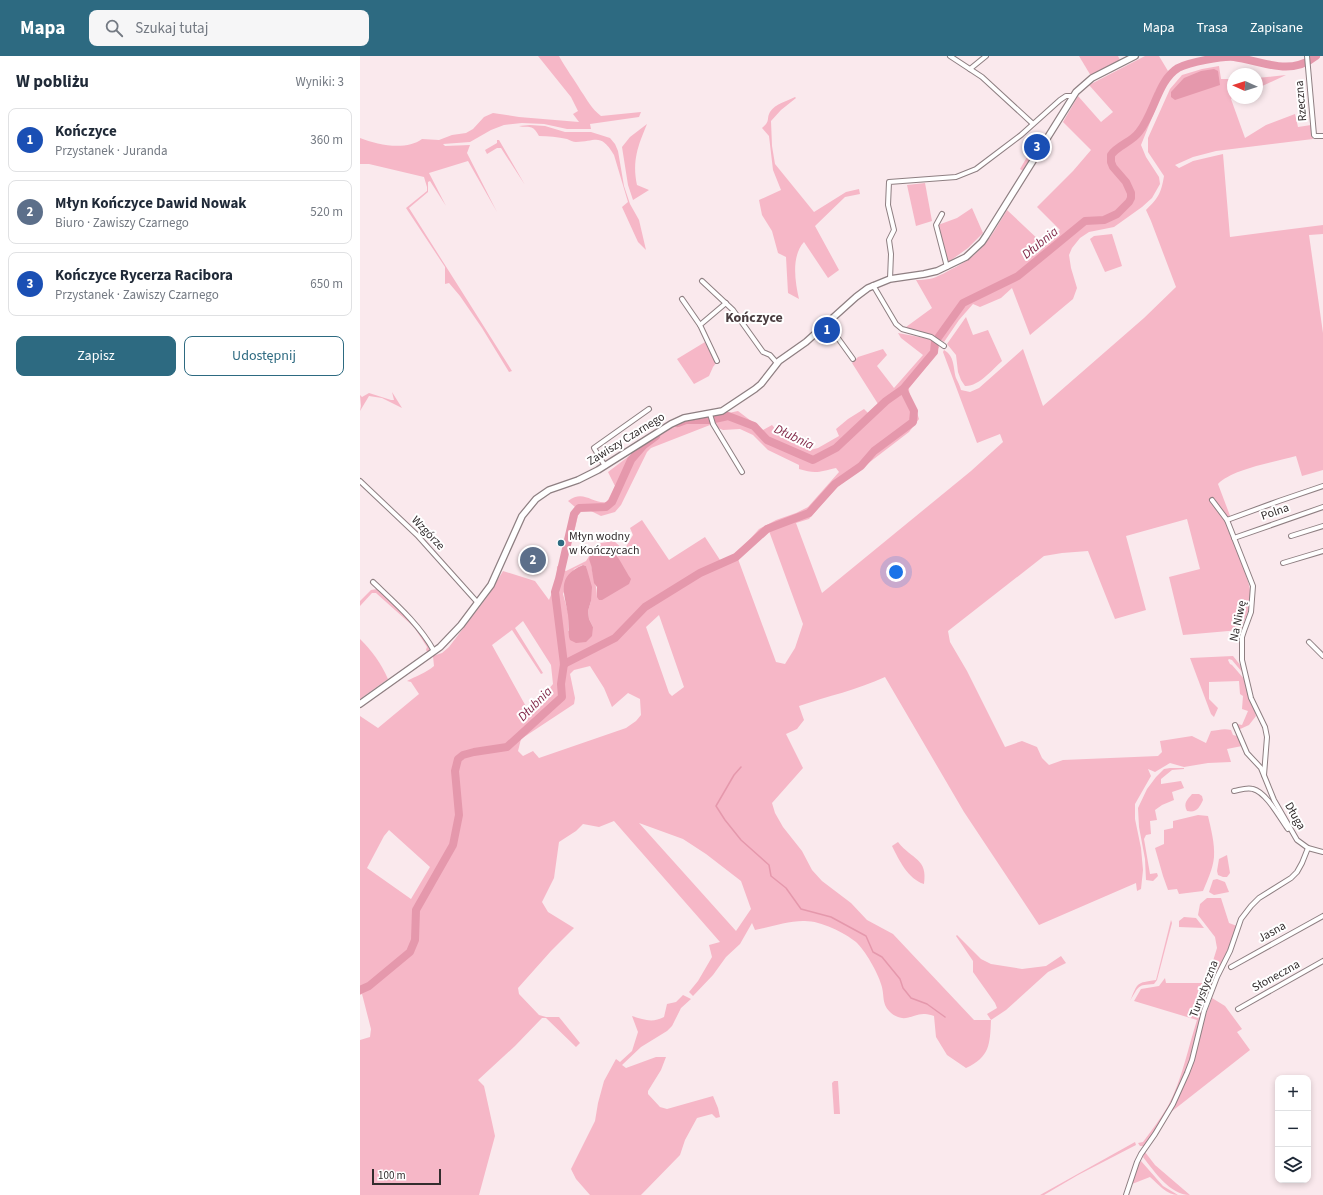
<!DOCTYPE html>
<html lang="pl">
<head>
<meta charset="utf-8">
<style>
  :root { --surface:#fff; --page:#f6f6f7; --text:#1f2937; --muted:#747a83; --line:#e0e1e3; --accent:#2d6a81 }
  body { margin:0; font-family:"Source Sans 3",sans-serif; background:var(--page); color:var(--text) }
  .controls { position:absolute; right:12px; bottom:12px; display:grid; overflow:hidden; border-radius:8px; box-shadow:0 2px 6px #0003 }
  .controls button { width:36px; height:36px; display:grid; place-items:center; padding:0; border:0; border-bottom:1px solid var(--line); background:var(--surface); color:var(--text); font:20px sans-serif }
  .compass { position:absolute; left:867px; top:12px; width:36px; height:36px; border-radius:50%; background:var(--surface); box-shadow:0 2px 6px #0003; rotate:273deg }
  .scale { position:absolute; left:12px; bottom:10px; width:69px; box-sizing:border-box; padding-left:4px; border:2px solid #332d2e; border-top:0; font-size:11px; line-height:14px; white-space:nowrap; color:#332d2e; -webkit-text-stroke:3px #fff; paint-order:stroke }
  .you { position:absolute; left:536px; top:516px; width:14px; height:14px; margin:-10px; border:3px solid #fff; border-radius:50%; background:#1a73e8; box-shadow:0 0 0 6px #1a73e833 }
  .badge { display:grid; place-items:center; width:26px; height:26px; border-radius:50%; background:var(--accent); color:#fff; font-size:13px; font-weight:700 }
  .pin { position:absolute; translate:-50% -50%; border:2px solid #fff; box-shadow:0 1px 4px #0006 }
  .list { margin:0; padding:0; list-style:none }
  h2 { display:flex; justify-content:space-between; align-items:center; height:52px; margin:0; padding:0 16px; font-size:17px }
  h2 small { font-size:13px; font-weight:400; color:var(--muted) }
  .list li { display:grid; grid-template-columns:26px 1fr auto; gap:12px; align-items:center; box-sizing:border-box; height:64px; margin:0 8px 8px; padding:0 8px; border:1px solid var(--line); border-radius:8px }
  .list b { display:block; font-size:15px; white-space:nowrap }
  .list p { margin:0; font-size:13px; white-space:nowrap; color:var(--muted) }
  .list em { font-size:13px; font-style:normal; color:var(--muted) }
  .actions { display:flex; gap:8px; padding:12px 16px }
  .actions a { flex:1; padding:9px 0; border:1px solid var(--accent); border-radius:8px; text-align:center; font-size:14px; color:var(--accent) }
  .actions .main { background:var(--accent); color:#fff }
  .icon { flex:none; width:22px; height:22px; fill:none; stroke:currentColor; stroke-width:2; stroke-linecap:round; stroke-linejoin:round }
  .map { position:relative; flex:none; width:963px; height:1139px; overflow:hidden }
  header { display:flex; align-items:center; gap:24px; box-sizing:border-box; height:56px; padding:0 20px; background:var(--accent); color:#fff }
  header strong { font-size:19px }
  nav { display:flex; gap:22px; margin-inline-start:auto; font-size:14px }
  .search { width:280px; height:36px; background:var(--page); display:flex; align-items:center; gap:10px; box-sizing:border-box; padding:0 14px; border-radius:8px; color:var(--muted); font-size:15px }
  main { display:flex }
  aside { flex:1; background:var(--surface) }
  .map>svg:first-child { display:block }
  .green { fill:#f6b7c7; fill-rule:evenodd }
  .water { fill:#e598ac }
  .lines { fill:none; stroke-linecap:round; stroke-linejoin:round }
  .stream { stroke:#e598ac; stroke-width:1.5 }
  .river { stroke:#e598ac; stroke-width:8 }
  .minor-casing { stroke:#8e7f82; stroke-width:6 }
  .tertiary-casing { stroke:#8e7f82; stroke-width:8 }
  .minor { stroke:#fff; stroke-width:4 }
  .tertiary { stroke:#fff; stroke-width:5.5 }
  .poi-dot { fill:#2d6a81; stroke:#fff; stroke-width:1.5 }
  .labels { text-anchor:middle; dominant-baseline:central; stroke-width:4; stroke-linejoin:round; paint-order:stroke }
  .street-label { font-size:12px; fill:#332d2e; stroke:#fff }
  .poi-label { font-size:12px; fill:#332d2e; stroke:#fff; text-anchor:start }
  .water-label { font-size:13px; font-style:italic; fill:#822949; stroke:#fff }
  .quarter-label { font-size:14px; font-weight:bold; fill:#493c3f; stroke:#fff }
</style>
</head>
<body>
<header>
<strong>Mapa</strong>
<div class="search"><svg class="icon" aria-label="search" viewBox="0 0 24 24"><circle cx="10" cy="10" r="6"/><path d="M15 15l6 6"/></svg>Szukaj tutaj</div>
<nav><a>Mapa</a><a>Trasa</a><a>Zapisane</a></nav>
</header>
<main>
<aside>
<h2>W pobliżu<small>Wyniki: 3</small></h2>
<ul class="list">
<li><span class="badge" style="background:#1a4fb4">1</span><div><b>Kończyce</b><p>Przystanek · Juranda</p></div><em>360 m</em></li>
<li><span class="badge" style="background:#5c6f8a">2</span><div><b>Młyn Kończyce Dawid Nowak</b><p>Biuro · Zawiszy Czarnego</p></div><em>520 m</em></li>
<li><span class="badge" style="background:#1a4fb4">3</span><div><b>Kończyce Rycerza Racibora</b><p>Przystanek · Zawiszy Czarnego</p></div><em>650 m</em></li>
</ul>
<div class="actions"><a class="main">Zapisz</a><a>Udostępnij</a></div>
</aside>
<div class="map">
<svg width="963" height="1139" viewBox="0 0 963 1139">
  <rect width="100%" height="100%" fill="#fae9ed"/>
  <g class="green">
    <path d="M178,0H199C206,13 214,23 221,35C228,45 231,52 241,60L281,56L279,61L230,68L231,73H207L184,68L162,67L144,69L131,74L110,86L83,88L85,90L110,89L107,97L137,156L108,105L69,117L86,150L70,125L68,126V136L49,152L152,315L149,316L122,272L100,240L89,227L85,228V211L46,152L67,135V131L64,121L9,108H0V82C18,89 46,95 62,83L79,84L92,79L106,77L113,73L124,61L133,57L159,61L219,66L213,58L218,55L211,41Z"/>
    <path d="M719,0H758L760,4L731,20Z"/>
    <path d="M785,0H799L808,15L795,36L801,39L781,89L786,101L799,121L800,128L792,142L782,151L754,171L729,176L720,182L712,192L709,199L711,212L717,232L713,243L670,279L652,232L641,242L620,251L613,248L599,264L584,286L570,278L556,276L546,271L572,252L556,224C571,224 575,222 588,215C623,198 628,185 647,154L682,187L700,174L677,151L713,115L731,94L703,66L718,40L741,66L753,56L729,29Z"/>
    <path d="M859,10L861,23H873V41L871,43L885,82L906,69L935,58L938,71L951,69L953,83L856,95L833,101L815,109L819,112L833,105L863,98L870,181L963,169V178L949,179L963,277V414L942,420L936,400C915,406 872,413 858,428L872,465L867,469C873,486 893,528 891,545C889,555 884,565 880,574L823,579L809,521L840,513L827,463L766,480L786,554L755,563L728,495L702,497L684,500L588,575L590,586L607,615L645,691L662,685L677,691L682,702L689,709L703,704L798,700L802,696L800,685L832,680L846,687L851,675C859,674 864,672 871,674L873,679L877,680L882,690L867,693L871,706L848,707L824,711L810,707L795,716L788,713L791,720L775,748V763L781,792L783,814L781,833L777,835L776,827L679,869L604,756L525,621C497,634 468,640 439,650L444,664L437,673L426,678L443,712L412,747L415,757L423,771L442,795L452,814L462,825L491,847L507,864L533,878L614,964H631L627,958L637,952L635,947L613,916V905L596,880L597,879L621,903L631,908L662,913L686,910L701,900L706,907L688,916L646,954L631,964C630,988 630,1001 606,1012L587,999L576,981L574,960C571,959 568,958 565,958C556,957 547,965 538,961C535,960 532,958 530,956C521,947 525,939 521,928C518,917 505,894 496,886C484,876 459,864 443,865C428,865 411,871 395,874L392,867L380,888L366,901L353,919L333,940L329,936L338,925L352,901L349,889L360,886L254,765L239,771L223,768L216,775L199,786L194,822L182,846L188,856L214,872L191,895L158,932L159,938L179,959L186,961H199L220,987L216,991L186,962H182L155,990L118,1024L124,1030L135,1080L119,1139H0V984L10,981L11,973L2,938L0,939V660L18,672L59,638L51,626L47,625C56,620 66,617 74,610L73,600L82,597L89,591L127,541L143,515L175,525L189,544C194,532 197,524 197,510L206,515L226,505L233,494L241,487L254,485L264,494L273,479L270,472L282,464L309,504L345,481L360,504L370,501L382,492L399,473L416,464L436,457L448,451L479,416L476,412C460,416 455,418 439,413V409L408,394L393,379L380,373L363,374L350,369L291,392L287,396L261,449L255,456L241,460L225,452L219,455L211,490L205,489L215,451L208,445C224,433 231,448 247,446L255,430L248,416L298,378L320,367L378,355L403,374L412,369L419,377L427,383L439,385L450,394L458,392L479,380L476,373L488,363L504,353L508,357L518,348L492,307L498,301L523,293L527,299L517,310L534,332L563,299L541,282L538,277L570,283L579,291L571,305L549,332C549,343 556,351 559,363L549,376L476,432L449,463L436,467L462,537L611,415L643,386L640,378L617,387L583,296L584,294C595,300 593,312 596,322C598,326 600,330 601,334L610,336L619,332L663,293L683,350L784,262L816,231L791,165L786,154C798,142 801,138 804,120L788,96V82L810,33L822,19L842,13ZM409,475L443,568L435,592L425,608L416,606L378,503ZM257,498L258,503L237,541C237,530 233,520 231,509ZM222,509L226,510L231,545L228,555L229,563L233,571L208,575L209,560L203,538L214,513ZM299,559L324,631L312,640L309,637L286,571ZM163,565L191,609L193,628L169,656L132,589L152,574L181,618L183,617L155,572ZM230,610L244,632L252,651L268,637L280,643L281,659L276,665L266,672L179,702L173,695L163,700L158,695L161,683L214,648L215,642L210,618L214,614ZM279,767L323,783L346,798L381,825L391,853L376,875ZM29,774L70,811L51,843L7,812L24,780Z"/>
    <path d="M926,19L900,31L897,33V22Z"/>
    <path d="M435,41L436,42L421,54L411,65L412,90L415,108L454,156L486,136L499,133L500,138L485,141L455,170L479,214L468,222L444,186C431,200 435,226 439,243L428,237L426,201L418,197L412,175L402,159L399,144L421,134L413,114L409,80L402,72C411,65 406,63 410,56C415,48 427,45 435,41Z"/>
    <path d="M287,68C278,90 272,104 277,129L289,134L273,144L268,129L262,91L270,81Z"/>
    <path d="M170,69L185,70L205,76H231L250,82L255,88L258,95L264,130L270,148L279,164L286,194L278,186L262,151L268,146L254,99C240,76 236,86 216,86C213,86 210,84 207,83C198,81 188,80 179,80C172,67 170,73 159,70Z"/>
    <path d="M681,77L684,79L678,89L677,88L676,91L677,92L663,115L660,113Z"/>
    <path d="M137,84H139L165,129L141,92H137L127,98L125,94L137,87Z"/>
    <path d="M565,127L572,165L556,170L547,129Z"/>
    <path d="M612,152L623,177L608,192L587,207L578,169L597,162Z"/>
    <path d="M752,178L762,210L745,216L730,183L734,180Z"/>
    <path d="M606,261L613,279L628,274L642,305C632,314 618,331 605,330L601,324L598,316L596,299L587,288Z"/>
    <path d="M345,286L356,307L353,311L349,320L334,328L317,303Z"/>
    <path d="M32,336L42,352L22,342L9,340L0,355L1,350L0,339L2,341L9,337L31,344H34Z"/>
    <path d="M17,533C36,548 62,571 70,594L68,597L66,594L67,591L54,571L16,537H12L0,550V545L11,534Z"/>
    <path d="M0,583C12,595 21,607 28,623L0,643Z"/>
    <path d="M873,600L881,610L882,616L872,604L869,603L868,604L870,608L872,609L885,624L896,660L889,669L878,674L877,668L882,669L888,655L882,653L883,640L880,638L879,625L849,626V643L858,652L854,661L851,658L830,602Z"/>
    <path d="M810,712H824V713L812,714L801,723V728L821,725L824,732L812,736L814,744L802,749L795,754L797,764L790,765L791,778L786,779L784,783L790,818L797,817L798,820L793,825L786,824L785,803L779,771L778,752L787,733L796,721L804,713Z"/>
    <path d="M832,738H839L842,740L843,744C839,752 837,757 827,755C823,747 827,744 832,738Z"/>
    <path d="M838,759L848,760C851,773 855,788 854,801C853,813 847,825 843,835L819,838L817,833L808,834L803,820L795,792L804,788V774L813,772V765Z"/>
    <path d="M538,786C552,804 568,802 564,828C548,823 539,804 532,790Z"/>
    <path d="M867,799L870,817L867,821H863L858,819L857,815L859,803Z"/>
    <path d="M857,823L865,826L869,836L854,839L849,836L853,824Z"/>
    <path d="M847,842H861L869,867L877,870L862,908L857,915L847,944L836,977L831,1004L810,1050L789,1084L784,1090H780L778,1087L783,1086C792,1074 801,1062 808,1050C822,1024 828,992 837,964L774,945L781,933L799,930L805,922L806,927H844L845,931L857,892L855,881L838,859L840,848Z"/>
    <path d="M824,861L836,862L844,872L819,871V865Z"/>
    <path d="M811,864L812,867L797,924L794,928C777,929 779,930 770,945C778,926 776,927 796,924Z"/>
    <path d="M323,939L331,943L321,952L312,970L307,975L281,991L262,1009L266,1012L296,1001H306L301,1014L288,1035V1038L300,1051L307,1053L353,1040L358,1052L360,1061L356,1062L352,1058L337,1062L325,1084L320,1099L281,1139H230L216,1123L211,1113L235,1065L238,1047L244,1025L256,1003L260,1006L272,995L278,976L272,960C284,964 293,967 304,961L307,948L316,946Z"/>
    <path d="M852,942L865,950L882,973L877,976L890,994L811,1056L831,1013L843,966Z"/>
    <path d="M474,1025H478L480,1058H474L472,1027Z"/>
    <path d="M775,1086L776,1089L718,1119L684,1139H680Z"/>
    <path d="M785,1096L795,1109L830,1139C810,1139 794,1115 783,1101Z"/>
    <path d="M781,1105L803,1130L818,1139C807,1139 798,1128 790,1121L772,1128L778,1108Z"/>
  </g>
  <g class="water">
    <path d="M854,13L858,15L860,29L815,44L811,41V36L824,22L841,15Z"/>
    <path d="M250,492C259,500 264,513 271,523L269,528L242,544H239L237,541V531L234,527L231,509L229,503L230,500Z"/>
    <path d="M223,509L226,510L232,531L231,545L228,555L229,563L233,571L232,580L226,586L216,587L210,584L209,581C208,574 209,566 208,559C205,537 195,521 223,509Z"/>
  </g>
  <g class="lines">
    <path class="stream" d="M381,711L374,719L356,750L365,764L381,784L409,809L411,820L426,832L441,853L471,861L506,880L513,896L522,901L540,923L543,932L551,942L567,948L585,961"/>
    <g class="river">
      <path d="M318,367L326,364H350L368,360L394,370L407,384L453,404L476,392L526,345L543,333L574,296L575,286L603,247L658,220L725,165L744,164L757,158L769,146L771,142V137L766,126L753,111L751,106V99C758,89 772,86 779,76C794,58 798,24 818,12C830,6 862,0 874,1C902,5 930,21 956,0"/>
      <path d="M204,608L255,582L285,551L340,517L376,501L407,473L449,457L475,428L501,410L514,395L553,366L554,355L543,333"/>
      <path d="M0,934L9,930L50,896L55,884L56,854L93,789L99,759L95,715L98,703L103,699L114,696L147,691L202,641L201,628L204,608L195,536L199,523L214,458L219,452L246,451L252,446L271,404L284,389L296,380"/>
    </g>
    <g class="minor-casing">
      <g id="minor">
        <path d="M590,0L622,21L672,67"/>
        <path d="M947,0L954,79L955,80H963"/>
        <path d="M610,13L626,0"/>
        <path d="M582,158L576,169L587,211"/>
        <path d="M530,223L531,198L529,184L534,174L528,149L529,126L596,121L616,113L661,79L700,44L706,40H713"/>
        <path d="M342,225L373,254L403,296L410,299L417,307"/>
        <path d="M513,229L536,268L542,273L571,281L584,290"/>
        <path d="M322,243L340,269"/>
        <path d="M467,267L493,303"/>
        <path d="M357,305L340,269L366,247"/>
        <path d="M350,358L353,368L382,416"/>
        <path d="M245,410L234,392L289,353"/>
        <path d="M0,425L57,479L118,547"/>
        <path d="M852,444L867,464L893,530L891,556L884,575L882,581V604L891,642L905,671L907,681L904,719"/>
        <path d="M867,464L919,445L963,430"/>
        <path d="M931,480L963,470"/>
        <path d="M874,482L963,451"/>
        <path d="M923,507L963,495"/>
        <path d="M13,526C36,548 59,568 74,595"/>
        <path d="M949,586L963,600"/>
        <path d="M875,669L887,697L901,712L914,744L937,784L948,792L963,796"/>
        <path d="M874,735C880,734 887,731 893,733C906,736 920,762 928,773"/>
        <path d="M871,911L963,860"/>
        <path d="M878,953L963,905"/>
        <path d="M766,1139L777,1106L781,1098L795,1078L813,1048L827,1017L832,1004L844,955L857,921L870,895L881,863L891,850L899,842L931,822L937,816L942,807L948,792"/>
      </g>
    </g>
    <g class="tertiary-casing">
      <path id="tertiary" d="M0,648L80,591L101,569L131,529L162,460L176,443L189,434L218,424L238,414L311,368L324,362L362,355L395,333L401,328L419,305L446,286L496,241L508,232L530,223L564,218L577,215L606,201L622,186L626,180L716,36L732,22L775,0"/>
    </g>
    <use href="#minor" class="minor"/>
    <use href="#tertiary" class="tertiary"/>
  </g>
  <circle class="poi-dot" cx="201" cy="487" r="4"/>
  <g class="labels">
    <g class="street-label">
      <text transform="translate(941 45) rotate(-95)">Rzeczna</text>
      <text transform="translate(266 383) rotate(-32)">Zawiszy Czarnego</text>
      <text transform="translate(915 456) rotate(-19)">Polna</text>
      <text transform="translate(68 477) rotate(46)">Wzgórze</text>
      <text transform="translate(878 565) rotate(-78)">Na Niwę</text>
      <text transform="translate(935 760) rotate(60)">Długa</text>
      <text transform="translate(912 876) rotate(-29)">Jasna</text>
      <text transform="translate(916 920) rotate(-29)">Słoneczna</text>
      <text transform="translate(844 933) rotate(-69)">Turystyczna</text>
    </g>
    <g class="poi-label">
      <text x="209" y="480">Młyn wodny<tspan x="209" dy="14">w Kończycach</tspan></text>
    </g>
    <g class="water-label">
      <text transform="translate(680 187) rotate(-39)">Dłubnia</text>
      <text transform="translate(434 381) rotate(25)">Dłubnia</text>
      <text transform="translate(175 648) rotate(-45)">Dłubnia</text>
    </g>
    <g class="quarter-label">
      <text x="394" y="262">Kończyce</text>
    </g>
  </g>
</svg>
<div class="controls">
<button>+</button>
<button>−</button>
<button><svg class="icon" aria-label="layers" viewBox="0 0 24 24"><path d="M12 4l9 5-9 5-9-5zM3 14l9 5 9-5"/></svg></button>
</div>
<svg class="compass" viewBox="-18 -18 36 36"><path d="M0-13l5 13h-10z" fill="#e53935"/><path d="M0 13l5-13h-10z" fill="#747a83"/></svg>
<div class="scale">100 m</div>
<div class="you"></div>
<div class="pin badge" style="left:467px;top:274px;background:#1a4fb4">1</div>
<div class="pin badge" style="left:173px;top:504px;background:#5c6f8a">2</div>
<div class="pin badge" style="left:677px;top:91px;background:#1a4fb4">3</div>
</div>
</main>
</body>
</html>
